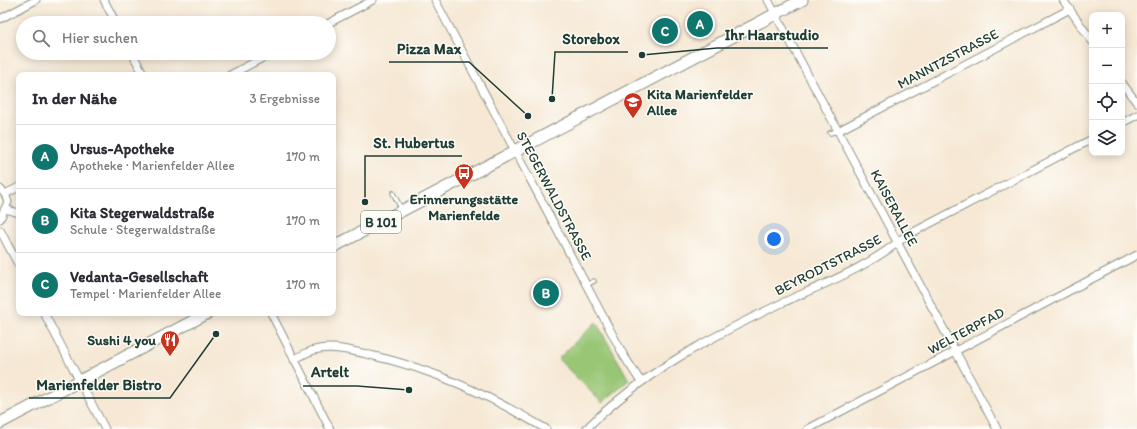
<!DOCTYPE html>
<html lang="de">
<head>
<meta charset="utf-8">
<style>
  :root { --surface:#fff; --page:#f2f2f3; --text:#2b2b33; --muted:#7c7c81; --line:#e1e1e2; --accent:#0f766e }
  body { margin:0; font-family:Itim,sans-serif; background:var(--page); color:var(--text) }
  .controls { position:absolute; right:12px; top:12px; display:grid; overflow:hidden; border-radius:8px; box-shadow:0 2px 10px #0003 }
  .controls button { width:36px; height:36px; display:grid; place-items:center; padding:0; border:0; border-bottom:1px solid var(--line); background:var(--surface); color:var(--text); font:20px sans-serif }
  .you { position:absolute; left:774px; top:239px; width:14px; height:14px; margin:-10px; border:3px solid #fff; border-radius:50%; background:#1a73e8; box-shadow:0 0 0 6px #1a73e833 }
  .badge { display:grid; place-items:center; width:26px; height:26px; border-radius:50%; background:var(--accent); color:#fff; font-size:13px; font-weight:700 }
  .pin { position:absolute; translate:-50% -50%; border:2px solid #fff; box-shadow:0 1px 4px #0006 }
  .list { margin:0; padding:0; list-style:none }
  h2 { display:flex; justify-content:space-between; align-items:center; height:52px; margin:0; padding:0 16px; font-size:17px }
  h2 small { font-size:13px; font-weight:400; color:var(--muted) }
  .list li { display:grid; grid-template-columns:26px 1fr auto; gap:12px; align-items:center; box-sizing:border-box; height:64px; padding:0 16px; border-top:1px solid var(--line) }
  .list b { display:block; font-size:15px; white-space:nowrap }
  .list p { margin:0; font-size:13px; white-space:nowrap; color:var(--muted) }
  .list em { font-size:13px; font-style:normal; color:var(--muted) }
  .icon { flex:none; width:22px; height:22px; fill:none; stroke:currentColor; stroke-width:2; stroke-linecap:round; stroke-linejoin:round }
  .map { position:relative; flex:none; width:1137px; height:429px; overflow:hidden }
  .search { position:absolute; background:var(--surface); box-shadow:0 2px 10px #0003; left:16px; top:16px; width:320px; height:44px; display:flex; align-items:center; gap:10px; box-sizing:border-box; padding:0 14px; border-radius:22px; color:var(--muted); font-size:15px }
  .panel { position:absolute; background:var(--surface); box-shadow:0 2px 10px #0003; left:16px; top:72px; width:320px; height:244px; border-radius:8px }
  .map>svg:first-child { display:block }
  .green { fill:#98c675; stroke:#5c8254 }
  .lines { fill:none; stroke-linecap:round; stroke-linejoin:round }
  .lane-casing { stroke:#8a9284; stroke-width:5.5 }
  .street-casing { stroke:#8a9284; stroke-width:9 }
  .primary-casing { stroke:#8a9284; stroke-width:13 }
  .lane { stroke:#fff; stroke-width:3.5 }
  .street { stroke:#fff; stroke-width:7 }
  .primary { stroke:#fff; stroke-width:11 }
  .labels { text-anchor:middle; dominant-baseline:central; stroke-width:3; stroke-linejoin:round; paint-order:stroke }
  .shield { fill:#fdfcf7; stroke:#62766e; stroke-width:1 }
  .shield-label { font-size:13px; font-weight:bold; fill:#1f3d34 }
  .street-label { font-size:14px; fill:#1f3d34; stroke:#fdfcf7 }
  .poi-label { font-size:14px; font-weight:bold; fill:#1f3d34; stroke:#fdfcf7; text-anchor:start }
  .leader { fill:none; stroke:#1f3d34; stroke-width:1.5 }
  .callout-dot { fill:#1f3d34; stroke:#fdfcf7; stroke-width:1.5 }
  .callout-label { font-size:15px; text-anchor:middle; font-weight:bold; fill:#1f3d34; stroke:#fdfcf7; stroke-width:3; stroke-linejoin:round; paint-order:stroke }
</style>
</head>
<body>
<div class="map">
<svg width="1137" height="429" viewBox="0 0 1137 429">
  <rect width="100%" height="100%" fill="#fdfcf7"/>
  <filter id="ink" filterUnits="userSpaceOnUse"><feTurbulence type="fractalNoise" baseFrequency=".025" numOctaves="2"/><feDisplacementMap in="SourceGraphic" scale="8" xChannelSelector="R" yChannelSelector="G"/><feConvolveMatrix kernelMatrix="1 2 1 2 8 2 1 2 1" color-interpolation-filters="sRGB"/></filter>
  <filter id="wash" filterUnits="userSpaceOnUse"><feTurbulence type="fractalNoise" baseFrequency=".012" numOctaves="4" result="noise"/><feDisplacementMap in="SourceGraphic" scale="16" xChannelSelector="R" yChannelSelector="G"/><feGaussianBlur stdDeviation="0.9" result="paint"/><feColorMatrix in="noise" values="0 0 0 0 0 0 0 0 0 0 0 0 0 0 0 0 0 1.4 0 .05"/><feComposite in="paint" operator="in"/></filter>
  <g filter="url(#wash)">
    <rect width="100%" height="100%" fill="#f6e8d4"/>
    <path class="green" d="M596,322L629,380L602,403L558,359Z"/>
  </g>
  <g filter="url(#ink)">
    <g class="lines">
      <g class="lane-casing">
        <g id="lane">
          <path d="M830,133L838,131"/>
          <path d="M393,193L402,210"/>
          <path d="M586,285L594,281"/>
        </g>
      </g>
      <g class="street-casing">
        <g id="street">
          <path d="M104,0L116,23"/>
          <path d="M435,0L624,356L641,382"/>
          <path d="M768,0L997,429"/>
          <path d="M1063,0L1092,41"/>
          <path d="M0,19L36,0"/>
          <path d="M329,23L373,0"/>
          <path d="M132,53L144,75"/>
          <path d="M230,75L272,53"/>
          <path d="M1122,83L1137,103"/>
          <path d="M1122,123L1137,115"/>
          <path d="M838,131L1070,9"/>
          <path d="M0,189L5,194L8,202L0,219"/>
          <path d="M5,194L19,187"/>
          <path d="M5,209L19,213"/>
          <path d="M0,230L19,266"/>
          <path d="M44,313L105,429"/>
          <path d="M271,313L330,429"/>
          <path d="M294,360C302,355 310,350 319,349C335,346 355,351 370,355C434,369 490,396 546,429"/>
          <path d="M586,429C643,372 713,336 784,302C824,284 871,266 904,237L1092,139"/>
          <path d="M808,429L1137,255"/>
        </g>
      </g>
      <g class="primary-casing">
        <g id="primary">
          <path d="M333,247L802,0"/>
          <path d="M0,423L208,313"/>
        </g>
      </g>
      <use href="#lane" class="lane"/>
      <use href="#street" class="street"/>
      <use href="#primary" class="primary"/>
    </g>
  </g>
  <defs>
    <g id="school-pin" transform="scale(1)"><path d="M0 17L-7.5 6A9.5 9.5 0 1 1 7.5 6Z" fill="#c8321e" stroke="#fdfcf7"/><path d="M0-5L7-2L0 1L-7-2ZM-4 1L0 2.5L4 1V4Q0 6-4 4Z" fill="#fff"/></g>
    <g id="bus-pin" transform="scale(1)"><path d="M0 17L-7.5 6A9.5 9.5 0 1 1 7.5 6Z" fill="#c8321e" stroke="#fdfcf7"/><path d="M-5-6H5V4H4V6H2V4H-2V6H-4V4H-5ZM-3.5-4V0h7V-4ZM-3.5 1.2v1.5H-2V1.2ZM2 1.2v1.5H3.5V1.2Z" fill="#fff"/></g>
    <g id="restaurant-pin" transform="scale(1)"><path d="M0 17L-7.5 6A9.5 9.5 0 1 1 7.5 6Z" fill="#c8321e" stroke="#fdfcf7"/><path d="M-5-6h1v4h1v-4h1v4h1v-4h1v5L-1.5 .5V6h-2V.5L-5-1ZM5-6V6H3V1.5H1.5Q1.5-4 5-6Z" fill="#fff"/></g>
  </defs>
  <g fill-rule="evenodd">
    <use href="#school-pin" x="633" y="102"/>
    <use href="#bus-pin" x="464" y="173"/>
    <use href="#restaurant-pin" x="170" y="340"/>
  </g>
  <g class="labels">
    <rect class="shield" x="361" y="211" width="40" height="22" rx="3"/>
    <g class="shield-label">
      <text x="381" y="222">B 101</text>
    </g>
    <g class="street-label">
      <text transform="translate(948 59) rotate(-28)">MANNTZSTRASSE</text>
      <text transform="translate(554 196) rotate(62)">STEGERWALDSTRASSE</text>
      <text transform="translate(894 208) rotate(62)">KAISERALLEE</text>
      <text transform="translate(828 265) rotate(-27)">BEYRODTSTRASSE</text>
      <text transform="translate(966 331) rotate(-28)">WELTERPFAD</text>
    </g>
    <g class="poi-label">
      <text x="647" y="94">Kita Marienfelder<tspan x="647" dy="16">Allee</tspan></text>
      <text x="464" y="199" text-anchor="middle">Erinnerungsstätte<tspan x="464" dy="16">Marienfelde</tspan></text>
      <text x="156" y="340" text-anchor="end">Sushi 4 you</text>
    </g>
  </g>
  <path class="leader" d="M642 55L717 48H828M552 99L555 52H628M528 116L469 62H389M365 202L365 156H462M409 390L357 386H303M216 334L170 398H29"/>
  <g class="callout-dot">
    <circle cx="642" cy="55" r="4"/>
    <circle cx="552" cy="99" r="4"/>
    <circle cx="528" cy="116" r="4"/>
    <circle cx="365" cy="202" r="4"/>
    <circle cx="409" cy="390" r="4"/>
    <circle cx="216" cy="334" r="4"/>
  </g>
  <g class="callout-label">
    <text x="772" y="40">Ihr Haarstudio</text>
    <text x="591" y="44">Storebox</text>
    <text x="429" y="54">Pizza Max</text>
    <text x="414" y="148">St. Hubertus</text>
    <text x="330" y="377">Artelt</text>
    <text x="99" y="390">Marienfelder Bistro</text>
  </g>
</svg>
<div class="controls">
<button>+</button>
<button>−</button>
<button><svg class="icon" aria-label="locate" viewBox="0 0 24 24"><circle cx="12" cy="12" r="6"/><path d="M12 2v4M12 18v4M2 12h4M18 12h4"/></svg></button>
<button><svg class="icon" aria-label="layers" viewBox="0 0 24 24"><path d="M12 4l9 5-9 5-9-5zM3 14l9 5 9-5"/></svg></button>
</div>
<div class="you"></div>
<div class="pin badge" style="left:700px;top:24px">A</div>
<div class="pin badge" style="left:546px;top:293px">B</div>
<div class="pin badge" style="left:665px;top:31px">C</div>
<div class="search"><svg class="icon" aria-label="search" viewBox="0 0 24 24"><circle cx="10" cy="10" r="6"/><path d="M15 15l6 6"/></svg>Hier suchen</div>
<section class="panel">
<h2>In der Nähe<small>3 Ergebnisse</small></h2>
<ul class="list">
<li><span class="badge">A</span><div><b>Ursus-Apotheke</b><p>Apotheke · Marienfelder Allee</p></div><em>170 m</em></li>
<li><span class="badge">B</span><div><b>Kita Stegerwaldstraße</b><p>Schule · Stegerwaldstraße</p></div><em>170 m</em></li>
<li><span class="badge">C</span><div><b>Vedanta-Gesellschaft</b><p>Tempel · Marienfelder Allee</p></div><em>170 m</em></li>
</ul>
</section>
</div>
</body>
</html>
